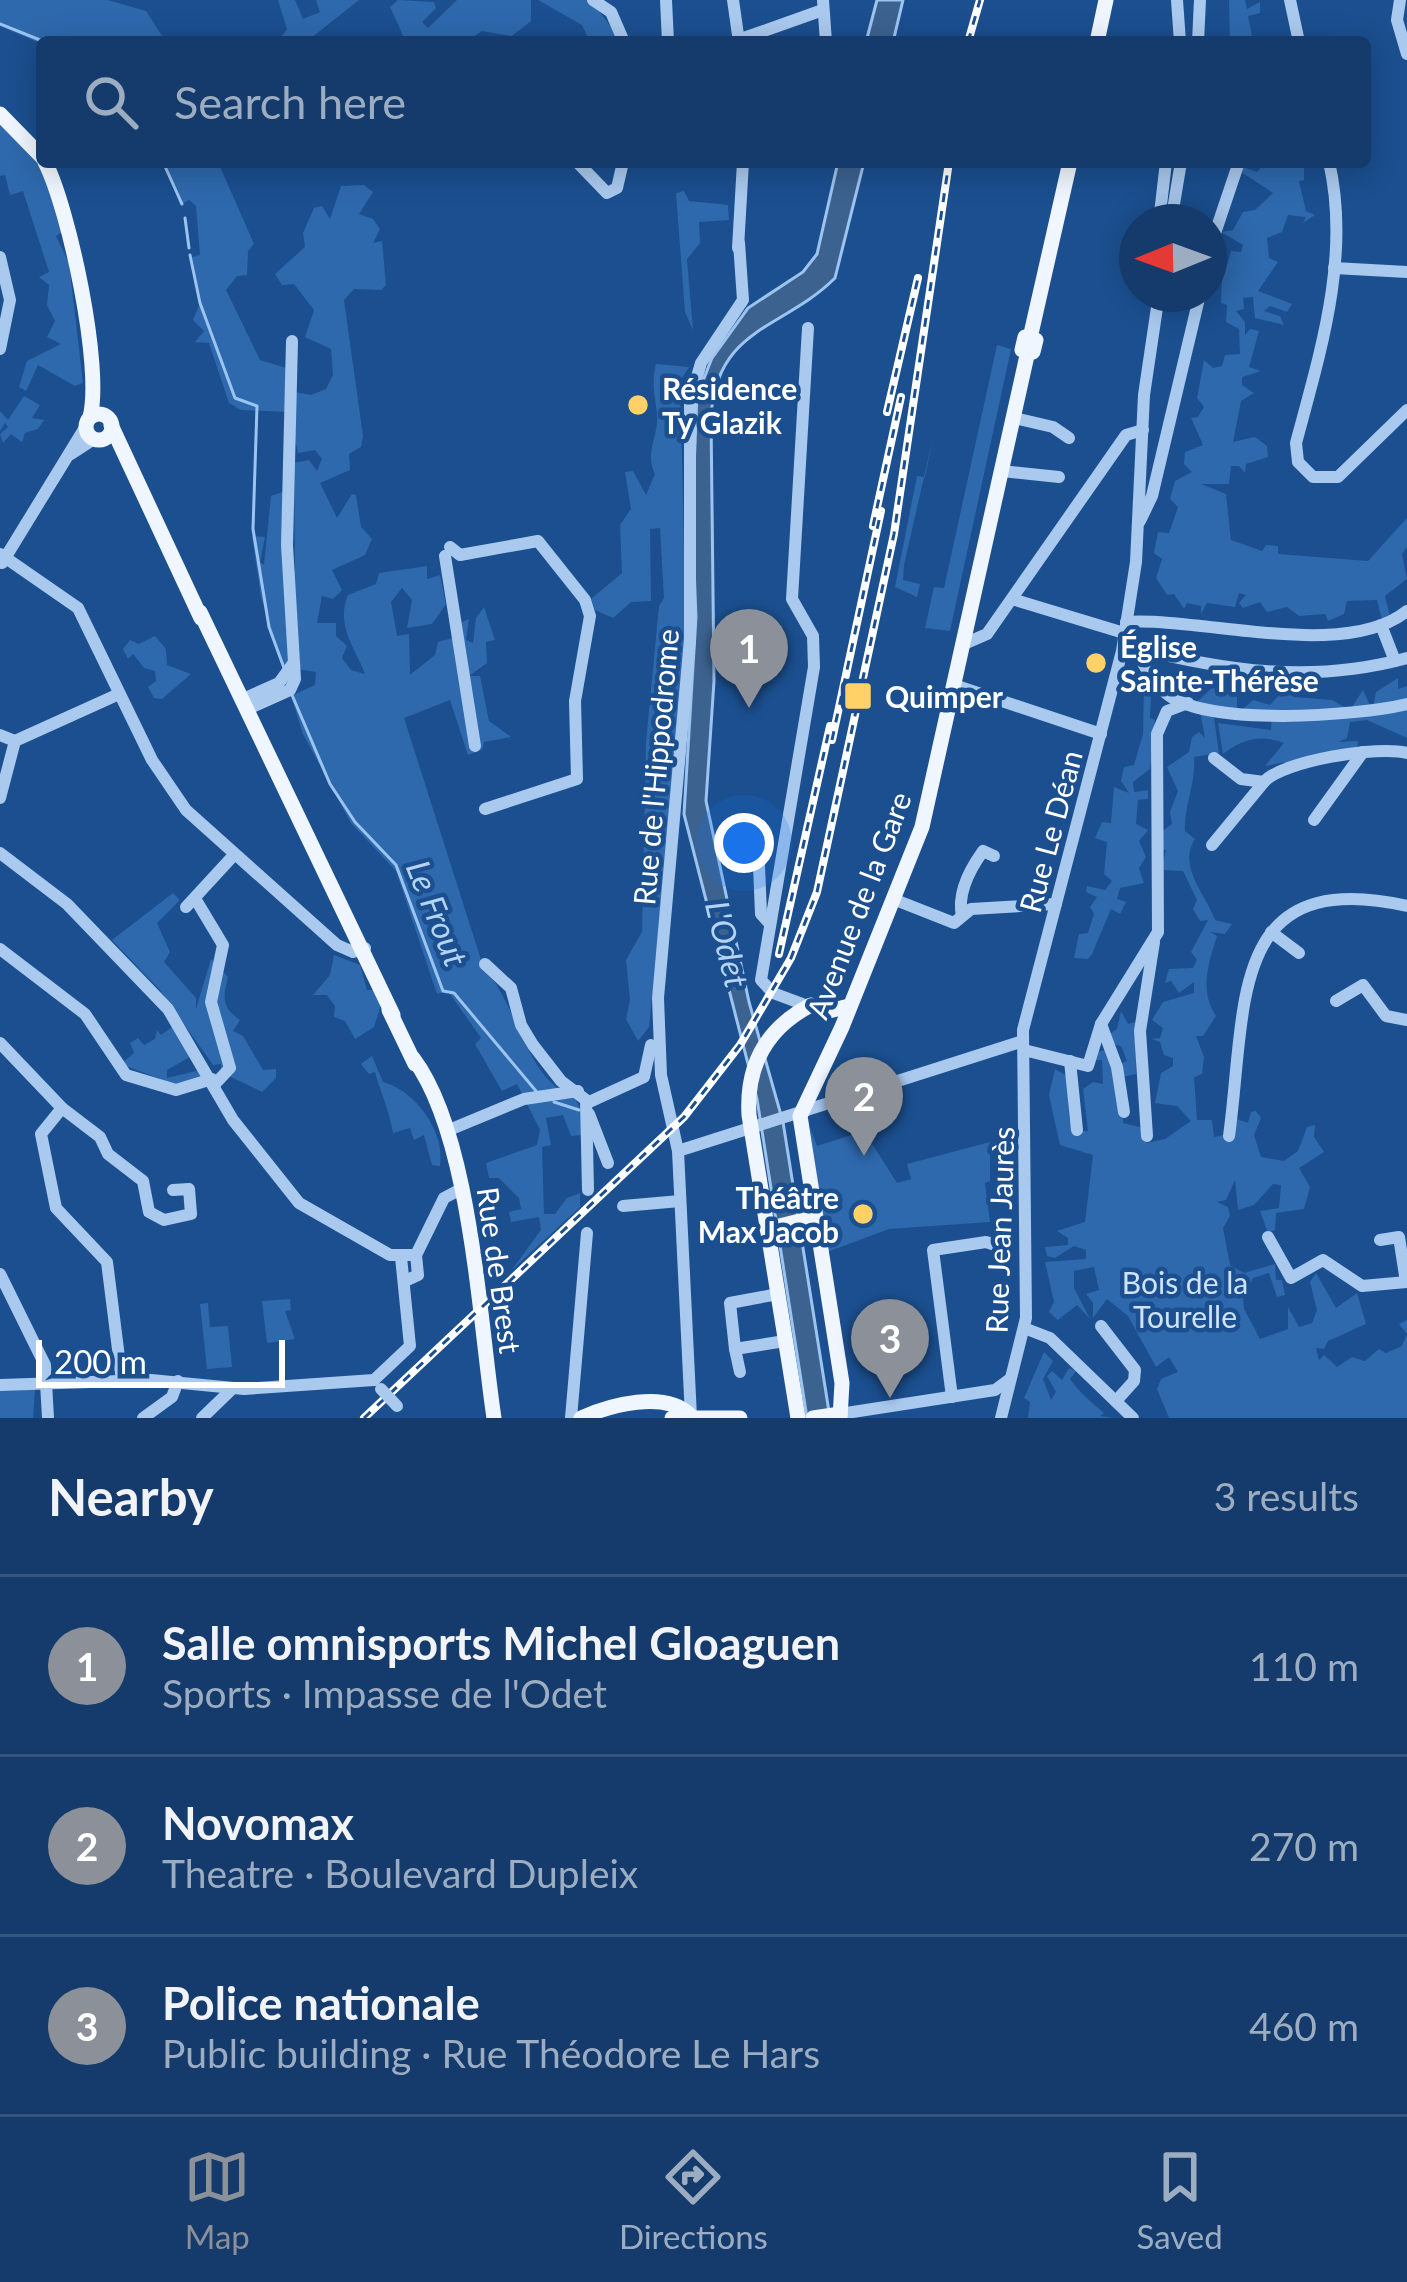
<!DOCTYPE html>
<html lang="en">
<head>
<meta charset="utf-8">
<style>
  :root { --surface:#143b6b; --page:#1d4271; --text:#f1f3f6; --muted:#9dadc1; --line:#33557e; --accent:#8c9099 }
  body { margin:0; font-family:Lato,sans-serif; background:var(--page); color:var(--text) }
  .compass { position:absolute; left:1119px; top:204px; width:108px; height:108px; border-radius:50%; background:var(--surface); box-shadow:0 6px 30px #0003; rotate:269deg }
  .scale { position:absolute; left:36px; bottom:30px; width:249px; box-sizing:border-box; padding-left:12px; border:6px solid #fff; border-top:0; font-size:33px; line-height:42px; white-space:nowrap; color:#fff; -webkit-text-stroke:9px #1b4f8f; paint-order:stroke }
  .you { position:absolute; left:744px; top:843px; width:42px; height:42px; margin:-30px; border:9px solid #fff; border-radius:50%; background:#1a73e8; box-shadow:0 0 0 18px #1a73e833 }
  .badge { display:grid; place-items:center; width:78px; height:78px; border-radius:50%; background:var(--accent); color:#fff; font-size:39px; font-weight:700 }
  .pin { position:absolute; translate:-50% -99px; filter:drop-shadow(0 3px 6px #0008) }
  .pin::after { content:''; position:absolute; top:63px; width:42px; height:36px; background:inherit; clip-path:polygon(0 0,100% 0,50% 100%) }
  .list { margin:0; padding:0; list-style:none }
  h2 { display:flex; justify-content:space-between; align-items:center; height:156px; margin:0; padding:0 48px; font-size:51px }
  h2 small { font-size:39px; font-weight:400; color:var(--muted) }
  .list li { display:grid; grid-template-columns:78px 1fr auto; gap:36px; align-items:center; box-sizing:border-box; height:180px; padding:0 48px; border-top:3px solid var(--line) }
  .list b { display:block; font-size:45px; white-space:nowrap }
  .list p { margin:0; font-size:39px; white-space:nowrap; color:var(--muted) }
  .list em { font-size:39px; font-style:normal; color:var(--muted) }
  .icon { flex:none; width:66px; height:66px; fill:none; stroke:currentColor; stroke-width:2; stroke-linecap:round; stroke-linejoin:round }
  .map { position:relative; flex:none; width:1407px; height:1418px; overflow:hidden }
  .search { position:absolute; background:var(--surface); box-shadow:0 6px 30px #0003; left:36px; right:36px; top:36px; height:132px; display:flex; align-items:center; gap:30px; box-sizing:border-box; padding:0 42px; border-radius:12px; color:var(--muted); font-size:45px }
  .sheet { height:696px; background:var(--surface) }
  nav { display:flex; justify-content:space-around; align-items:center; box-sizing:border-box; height:168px; border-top:3px solid var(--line); background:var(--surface); font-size:33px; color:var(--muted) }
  nav a { display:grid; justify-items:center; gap:6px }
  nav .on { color:var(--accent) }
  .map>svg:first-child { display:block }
  .green { fill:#2e69ad }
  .water { fill:#3c6290; stroke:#9cc4f0; stroke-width:3 }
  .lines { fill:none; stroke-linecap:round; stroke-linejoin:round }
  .stream { stroke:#9cc4f0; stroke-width:3 }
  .minor { stroke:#a9c9ee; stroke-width:12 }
  .major { stroke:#f0f6ff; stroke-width:15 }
  .rail-casing { stroke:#fff; stroke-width:8 }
  .rail { stroke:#1b4f8f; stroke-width:3; stroke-dasharray:9; stroke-linecap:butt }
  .minor-bridge { stroke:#a9c9ee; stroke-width:12 }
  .poi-dot { fill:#ffd166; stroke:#1b4f8f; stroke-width:4.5 }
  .labels { text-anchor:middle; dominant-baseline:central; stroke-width:9; stroke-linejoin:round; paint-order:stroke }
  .poi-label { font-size:30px; font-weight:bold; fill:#fff; stroke:#1b4f8f; text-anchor:start }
  .street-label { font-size:30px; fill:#fff; stroke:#1b4f8f }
  .park-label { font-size:30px; fill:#cfe3fa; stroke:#1b4f8f }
  .water-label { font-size:33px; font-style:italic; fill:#b5d3f5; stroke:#1b4f8f }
</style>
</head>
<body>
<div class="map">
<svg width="1407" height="1418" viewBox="0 0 1407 1418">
  <rect width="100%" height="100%" fill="#1b4f8f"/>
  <g class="green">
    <path d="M0,0H108L146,11L166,42L42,44L0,26Z"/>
    <path d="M278,0H295L303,19L320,12L316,0H359L306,42H278L287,29Z"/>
    <path d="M398,0L434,2L436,8L422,22L428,28L457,0H531V21L512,36L482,31L465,42H406L390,7Z"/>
    <path d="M538,0H591L622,42H590L582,25Z"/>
    <path d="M1229,0H1245L1247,9L1260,2V13L1248,16L1252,36L1272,42H1230Z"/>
    <path d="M0,118L46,170L62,232L56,236L69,263L83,383L75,386L38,365L26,391L19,387L27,361L61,344L47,337L55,321L47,305L49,285L39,277L49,272L23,191L10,195L5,175L0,176Z"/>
    <path d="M164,162H218L254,244L248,251L247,275L237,276L226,290L260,360L290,369L289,391L311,395L326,389L333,375L331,349L305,337L314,310L294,284L282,285L275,274L305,247L303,233L314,208L322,206L330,219L341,186L364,185L373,192L359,214L373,219L380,229L373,243L382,241L386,285L381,290L354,289L344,300L363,436L361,447L349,454L350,470L320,483L337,518L352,494L356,495L361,527L372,539L365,555L332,570L342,590L333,599L322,596L317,623H336V636L347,646L342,658L351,670L365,674C356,649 335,626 348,595L376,584L379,573L427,566V579L440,575L446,604L432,624L407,628L412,600L402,588L391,602L397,636L409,634L410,675L435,655L438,642L460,636L462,622L469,619L466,640L473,643L476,618L484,607L495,640L486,642L487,663L469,676H480L489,721L511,737L484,742L482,750L468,755L450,700L404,718L484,969C515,998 528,1085 573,1095L582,1112V1135L571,1136L563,1115L546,1118L551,1145L542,1147L544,1214H555L567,1198L580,1193V1207L511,1271L541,1230L539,1217L511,1222L509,1212L521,1209L519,1198L499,1178H489L486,1163L537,1145L540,1130L517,1084L502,1091L475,1044L481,1038L448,991L437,994L396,871L351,823L303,734L291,696L315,685L316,672L283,667L261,597L252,536L265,537L260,562L264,565L271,496L285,491L287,576L295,570L294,463L309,460L317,471L322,459L315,450L298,453L289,412L241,410L229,403L209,343L195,342L204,331L193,320L201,301L192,257L200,255L196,206L189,200L180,205Z"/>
    <path d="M1265,162L1304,167V180L1299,181L1306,211L1315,215L1303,223L1306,217L1288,215L1282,232L1267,238L1269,258L1278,262L1258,291L1292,304L1287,312L1270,306L1264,311L1280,316L1284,325L1255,318L1253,297L1243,298L1244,309L1236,311L1245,322V335L1250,329L1259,331L1249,367L1261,371L1242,377V385L1254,393L1241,401L1233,442L1255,437L1267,446L1268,457L1246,464L1245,473L1239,466H1231L1229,484H1201L1226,494L1231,540L1262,551L1266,545L1278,546V554L1368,561L1407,518V547L1402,554L1407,579L1385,596L1390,616L1382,620L1377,600L1347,601L1344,614L1328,621L1325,614L1299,616L1287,607L1267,612L1260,602L1243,608L1239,603L1246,595L1239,593L1235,607L1207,603L1201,614V606L1187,603L1184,609L1174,594L1167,595L1156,578L1162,559L1154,553L1158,532L1169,533L1178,507L1170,499L1175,481L1192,472L1184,464L1185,452L1203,445L1191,418L1198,417L1204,407L1197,398L1204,360L1213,368L1222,366L1225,355L1240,354L1239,329L1226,322L1227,305L1221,303L1222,276L1213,273L1225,272L1231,251L1241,252L1243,245L1221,232L1233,230L1243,212L1255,210L1273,193L1241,172L1243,167L1257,172Z"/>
    <path d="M684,191L689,201L728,205L729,220L699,222L700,243L687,259L693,330L685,312L676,193Z"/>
    <path d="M997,345L1011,349L950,631L925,628L934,587L944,588Z"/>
    <path d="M656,364L689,367L675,389L681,409L686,644L649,1027L638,1041L626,1019L630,1000L626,960L642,932L646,742L659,606L664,598L660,528L650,529L651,601L631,602L613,618L595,610L591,599L622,573L620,525L631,509L625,472L633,471L646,495L655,474C644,452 659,437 657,414C655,394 651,385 656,364Z"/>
    <path d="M24,396L40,405L32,418L44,420L38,429L25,433L22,442L11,434L3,443L0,434L8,427L5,423L0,431V411L8,420Z"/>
    <path d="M934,433L904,565L903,580L920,584L917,597L895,587L917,476L925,477Z"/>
    <path d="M155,636L166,649L167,665L191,674L162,699L154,698L148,687L156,681L155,671L144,668L133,654L128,659L123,649L130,640L139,644Z"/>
    <path d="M1398,678V689L1407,686V738L1367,720L1350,722L1347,738L1338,742L1358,741L1357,748L1265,766L1284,743C1261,734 1242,739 1223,754L1218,723L1271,730L1272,712L1243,709L1253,700L1270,705L1288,685L1294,697L1332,700L1350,710L1363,690L1373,712L1388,709V702L1373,707L1376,692Z"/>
    <path d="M1144,683L1151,697L1150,718L1155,720L1150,769L1133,782L1134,792L1148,790V799L1138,800L1136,824L1148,830L1139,841L1146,857L1139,868L1144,883L1120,888L1117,899L1126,902L1120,914L1111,909L1092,954L1088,959L1074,958L1079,934L1088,933L1094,914L1090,907L1097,897L1086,892L1087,886L1105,890L1112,881L1104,874L1107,842L1095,838L1102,822L1111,823L1114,787L1129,793L1121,781L1124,767L1134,765L1143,734Z"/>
    <path d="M1215,685L1227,686L1229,696L1237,697V708L1213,711L1219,753L1194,757C1196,783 1184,805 1185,831L1195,839C1177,866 1206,894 1215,920L1232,924L1225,934L1210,932L1217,936C1207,967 1200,992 1216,1016L1203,1036H1196L1204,1057L1202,1074L1194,1077L1197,1120H1212L1214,1137L1229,1134L1234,1118L1248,1123L1251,1112L1256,1111L1261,1118L1254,1135L1261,1157L1284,1161L1298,1151L1307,1127L1315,1125L1314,1137L1324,1152L1299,1168L1310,1187L1304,1209L1276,1213L1275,1230L1268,1233L1260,1211L1279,1208L1281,1185L1273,1184L1254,1205L1238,1210L1235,1180L1226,1200L1217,1202L1228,1207L1230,1216L1223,1228L1230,1265L1244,1273L1275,1264L1276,1280H1282L1285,1295L1277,1297L1269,1273L1253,1278L1249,1287L1242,1285L1244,1309L1260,1339L1288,1329V1307L1299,1327L1312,1323L1317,1310L1310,1282L1316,1273L1336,1308L1357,1293L1366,1324L1328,1341L1324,1349L1316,1348L1319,1360L1324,1355L1337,1367L1352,1357L1365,1361L1379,1349L1386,1353L1402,1346L1407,1334L1399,1324L1407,1320V1418H1169L1157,1389L1161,1379L1178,1372L1169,1357L1156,1367L1128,1316L1107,1299L1093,1318V1303L1086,1294L1099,1290L1094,1267L1074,1271V1288L1090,1319L1077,1305L1058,1320L1049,1312L1054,1302L1045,1262L1086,1259V1250L1074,1246L1055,1258L1047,1256L1045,1247L1068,1245V1238L1057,1231L1085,1222L1093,1155L1060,1145L1049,1095L1055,1069L1067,1076L1069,1118L1076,1131H1088L1083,1089L1093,1082L1103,1084L1102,1060H1095V1053L1108,1049L1116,1065L1127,1061L1121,1046L1112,1044L1108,1035L1117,1029L1121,1011L1128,1024L1135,1022L1136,1074L1122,1077L1123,1123L1143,1128L1147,1143L1165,1139L1191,1121L1177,1106L1155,1103L1161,1073L1173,1066V1058L1164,1055L1160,1042L1152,1039L1160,1038L1163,1028L1152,1020L1163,1002L1194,993V982L1179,993L1171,981L1165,983L1169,969L1193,968L1197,960L1191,952L1208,920L1200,921L1193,909L1197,900L1183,871L1161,870L1166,850L1158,848L1157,835L1172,824L1170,812L1178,791L1167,767L1189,752L1192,737L1199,732L1205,738L1198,701Z"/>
    <path d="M173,893L180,900L157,923L170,952L164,962L196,998V1009L211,959L228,977C223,996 221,1007 240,1020L233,1031L243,1036L263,1070L276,1069V1078L262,1092L221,1072V1064L213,1065L159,989L112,940Z"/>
    <path d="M334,955L360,965L367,990H374L381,1005L374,1027L355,1039L345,1021L334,1017L335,1006L327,995H313L330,975Z"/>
    <path d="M175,1025L190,1057L167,1070V1078L200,1070L204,1077L179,1086L121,1064L134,1053L130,1043L138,1038L144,1045L155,1039L157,1030L161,1035Z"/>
    <path d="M372,1056L383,1082C414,1090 446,1131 440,1166L432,1165L424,1135L414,1140L410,1128L393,1133C389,1110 380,1091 375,1072L369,1074L361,1064Z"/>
    <path d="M810,1127L817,1146L864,1131L897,1183L911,1179L907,1164L990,1142V1181L985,1183L990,1222L889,1229L827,1252Z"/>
    <path d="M290,1299L291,1310L285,1311L295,1339L267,1343L262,1301Z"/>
    <path d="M208,1303L210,1327L228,1326L232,1367L207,1369L200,1304Z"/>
    <path d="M1044,1352L1053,1361L1043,1379L1051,1400L1056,1392L1047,1376L1052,1371L1062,1380L1069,1368L1076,1371L1070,1379C1079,1392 1091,1402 1104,1413L1100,1416L1114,1418H1028L1030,1402L1024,1398Z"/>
    <path d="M0,1389H35L33,1418H0Z"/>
  </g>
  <g class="water">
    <path d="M877,0H903L893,42H866Z"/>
    <path d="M838,162H864L835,278C784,329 716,327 711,417L714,681L706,801L749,1002L783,1122L830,1418H807L757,1099L684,814L696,617L692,517L697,396L712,358L748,308L803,272L817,254Z"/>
  </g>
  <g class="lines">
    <g class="stream">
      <path d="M0,24L45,42"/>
      <path d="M163,162L182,204"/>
      <path d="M185,218L189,248"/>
      <path d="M190,255L200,303L235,398L257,406L253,529L269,627L284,668"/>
      <path d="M292,695L330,784L355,822L396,865L443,991L454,993L536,1091"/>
      <path d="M554,1102L579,1110"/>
    </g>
    <g class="minor">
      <path d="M593,0L611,12L624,42"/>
      <path d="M666,0L668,42"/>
      <path d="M733,0L739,42"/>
      <path d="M823,0L826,42"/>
      <path d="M1177,0L1180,42"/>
      <path d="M1290,0L1299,42"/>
      <path d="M1400,0L1397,20L1407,54"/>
      <path d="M738,40L820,11"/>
      <path d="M1198,42L1200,0"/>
      <path d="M577,162L607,193L617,188L623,162"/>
      <path d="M1329,162C1351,256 1320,353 1296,443L1298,462L1313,477H1338L1407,410"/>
      <path d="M1159,222L1166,162"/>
      <path d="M1171,222L1181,162"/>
      <path d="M738,248L743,162"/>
      <path d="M1209,251L1239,162"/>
      <path d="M0,257L10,300L0,349"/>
      <path d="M1334,268L1407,272"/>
      <path d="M808,328L792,599L813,636L814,667L761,980L773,993L808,1006"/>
      <path d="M1014,418L1053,427L1069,438"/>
      <path d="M71,454L94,439"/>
      <path d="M1002,471L1059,477"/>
      <path d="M1140,521L1152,496L1200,294"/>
      <path d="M450,547L460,555L538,541L585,600L590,616L575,701L577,779L485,809"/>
      <path d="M0,554L78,608L152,760L186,810L337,945L353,952L365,948"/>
      <path d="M445,556L475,746"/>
      <path d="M2,563L86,426"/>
      <path d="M1012,599L1124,633"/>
      <path d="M1126,622C1205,617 1345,661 1407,611"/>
      <path d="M1381,625L1395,661"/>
      <path d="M964,644L987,634L1126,435L1143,430"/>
      <path d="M1131,647C1225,671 1312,684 1407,658"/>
      <path d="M1134,648C1143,663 1153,683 1167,694C1208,727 1357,716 1407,704"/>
      <path d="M954,685L1101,734"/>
      <path d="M243,699L279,683L292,665"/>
      <path d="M248,709L290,690L295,679L287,545L292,341"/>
      <path d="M0,735L15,741L119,694"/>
      <path d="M1214,758L1241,779L1264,782C1281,761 1380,745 1407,753"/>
      <path d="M0,798L15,741"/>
      <path d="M1314,820L1363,752"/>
      <path d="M1212,845L1264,782"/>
      <path d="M0,853L67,904L168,1009L233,1120L299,1203L390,1255H416"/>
      <path d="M759,866L761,914L770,924"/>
      <path d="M893,899L954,923L971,909L1056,904"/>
      <path d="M196,900L223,945L211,1002L230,1068L215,1084"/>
      <path d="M186,907L233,856"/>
      <path d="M962,916C957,893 970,869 983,851L994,856"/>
      <path d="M1271,932L1299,953"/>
      <path d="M0,949L85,1014L126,1075L176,1090L212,1079"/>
      <path d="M485,964L511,988L521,1025L533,1045L561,1081L586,1100L588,1190"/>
      <path d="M1336,1001L1363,985L1386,1016L1407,1020"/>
      <path d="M1101,1024L1117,1067L1124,1112"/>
      <path d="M0,1043L62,1108L100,1137L108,1154L143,1181L149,1212L164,1220L191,1214L189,1189L173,1190"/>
      <path d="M1024,1050L1088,1066L1101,1024L1158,932L1157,734L1167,711L1188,703"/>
      <path d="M1070,1061L1077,1130"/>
      <path d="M587,1103L644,1077L651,1045"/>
      <path d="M62,1108L41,1134L56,1208L107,1262L122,1381"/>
      <path d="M589,1114L608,1163"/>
      <path d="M449,1130L524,1099L578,1091"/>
      <path d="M1147,1136L1140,1031L1154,942"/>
      <path d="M1229,1136C1247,1006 1227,866 1407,906"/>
      <path d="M678,1151L1023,1041"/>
      <path d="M623,1206L680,1201"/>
      <path d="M1268,1237L1291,1278L1323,1260L1362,1286L1407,1282"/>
      <path d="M1380,1240L1399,1237L1406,1282"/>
      <path d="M416,1255L444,1198L461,1189"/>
      <path d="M0,1274L45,1365L48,1418"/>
      <path d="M405,1281L418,1275L416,1255"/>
      <path d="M778,1294L730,1303L735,1349L785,1341"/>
      <path d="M1101,1326L1135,1370L1134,1381L1116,1401"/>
      <path d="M1024,1328L1050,1338L1133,1418"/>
      <path d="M735,1349L740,1372"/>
      <path d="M374,1380L410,1346L401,1257"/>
      <path d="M0,1385L151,1380L244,1389L374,1380"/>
      <path d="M952,1397L933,1250L986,1242L1004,1248"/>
      <path d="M840,1414L995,1390L1010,1379"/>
      <path d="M691,1417L678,1151L661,1075L658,998L690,639V401L701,363L743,300L739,243"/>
      <path d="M143,1418L172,1397L178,1381"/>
      <path d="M202,1418L233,1388"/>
      <path d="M571,1418L587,1233"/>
      <path d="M1001,1418L1026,1318L1023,1030L1122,651L1136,562L1144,395L1159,294"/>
    </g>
    <g class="major">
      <path d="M1097,42L1106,0"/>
      <path d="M0,114L42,157"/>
      <path d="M45,162C69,209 103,368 90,417"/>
      <path d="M1030,338L1025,337L1022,350L1033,352L1036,340L1030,338L1070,162"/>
      <circle cx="99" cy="427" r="13"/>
      <path d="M111,425L201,618"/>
      <path d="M200,612L393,1015"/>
      <path d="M389,1010L415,1064"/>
      <path d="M413,1058C471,1135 479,1319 494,1418"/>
      <path d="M767,1229L816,1217"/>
      <path d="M581,1418C610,1405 665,1390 690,1415"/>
      <path d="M672,1418H740"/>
      <path d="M798,1418L749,1115C746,1064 767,1028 811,1005L829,1011L849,1006"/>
      <path d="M813,1418L840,1414"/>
      <path d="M840,1418L842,1383L800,1116L842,1027L922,827L1028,351"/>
    </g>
    <g class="rail-casing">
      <g id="rail">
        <path d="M968,42L980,0"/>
        <path d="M887,412L918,278"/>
        <path d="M873,526L901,397"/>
        <path d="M832,740L881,511"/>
        <path d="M779,954L830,726"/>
        <path d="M364,1418L684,1117L740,1045L791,958L817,892L894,534L949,162"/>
      </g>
    </g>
    <use href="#rail" class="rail"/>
    <path class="minor-bridge" d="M381,1389L397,1406"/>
  </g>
  <g class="poi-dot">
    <circle cx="638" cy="405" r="12"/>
    <circle cx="1096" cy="663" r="12"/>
    <rect x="843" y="681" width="30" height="30" rx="6"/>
    <circle cx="863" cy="1214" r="12"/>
  </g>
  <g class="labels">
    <g class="poi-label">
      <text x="662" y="388">Résidence<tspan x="662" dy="34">Ty Glazik</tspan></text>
      <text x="1120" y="646">Église<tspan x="1120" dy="34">Sainte-Thérèse</tspan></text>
      <text x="885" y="696">Quimper</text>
      <text x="839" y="1197" text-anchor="end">Théâtre<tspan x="839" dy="34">Max Jacob</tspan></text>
    </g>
    <g class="street-label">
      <text transform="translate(655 767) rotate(-85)">Rue de l'Hippodrome</text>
      <text transform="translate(1050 831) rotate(-75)">Rue Le Déan</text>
      <text transform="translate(858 905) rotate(-69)">Avenue de la Gare</text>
      <text transform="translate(999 1230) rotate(-88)">Rue Jean Jaurès</text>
      <text transform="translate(500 1270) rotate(82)">Rue de Brest</text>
    </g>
    <g class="park-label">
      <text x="1185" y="1282">Bois de la<tspan x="1185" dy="34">Tourelle</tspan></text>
    </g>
    <g class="water-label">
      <text transform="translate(438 913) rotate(68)">Le Frout</text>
      <text transform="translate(728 944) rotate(76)">L'Odet</text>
    </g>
  </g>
</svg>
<svg class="compass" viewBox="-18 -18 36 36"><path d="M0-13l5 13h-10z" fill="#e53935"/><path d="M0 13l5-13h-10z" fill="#9dadc1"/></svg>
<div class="scale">200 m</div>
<div class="you"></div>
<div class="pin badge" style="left:749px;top:708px">1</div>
<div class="pin badge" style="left:864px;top:1156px">2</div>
<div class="pin badge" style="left:890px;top:1398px">3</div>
<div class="search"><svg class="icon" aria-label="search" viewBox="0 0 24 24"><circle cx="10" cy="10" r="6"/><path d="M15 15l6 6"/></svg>Search here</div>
</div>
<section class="sheet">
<h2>Nearby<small>3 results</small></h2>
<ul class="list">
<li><span class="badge">1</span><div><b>Salle omnisports Michel Gloaguen</b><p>Sports · Impasse de l'Odet</p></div><em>110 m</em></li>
<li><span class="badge">2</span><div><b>Novomax</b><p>Theatre · Boulevard Dupleix</p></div><em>270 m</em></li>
<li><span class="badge">3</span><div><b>Police nationale</b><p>Public building · Rue Théodore Le Hars</p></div><em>460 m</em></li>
</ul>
</section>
<nav>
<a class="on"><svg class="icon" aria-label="map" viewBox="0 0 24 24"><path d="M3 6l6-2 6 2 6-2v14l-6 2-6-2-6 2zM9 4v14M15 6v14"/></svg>Map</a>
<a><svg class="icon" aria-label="directions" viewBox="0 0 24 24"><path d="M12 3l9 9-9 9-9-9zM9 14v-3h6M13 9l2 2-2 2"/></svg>Directions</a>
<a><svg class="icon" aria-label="saved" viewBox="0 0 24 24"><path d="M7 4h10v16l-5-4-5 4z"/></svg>Saved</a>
</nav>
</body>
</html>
